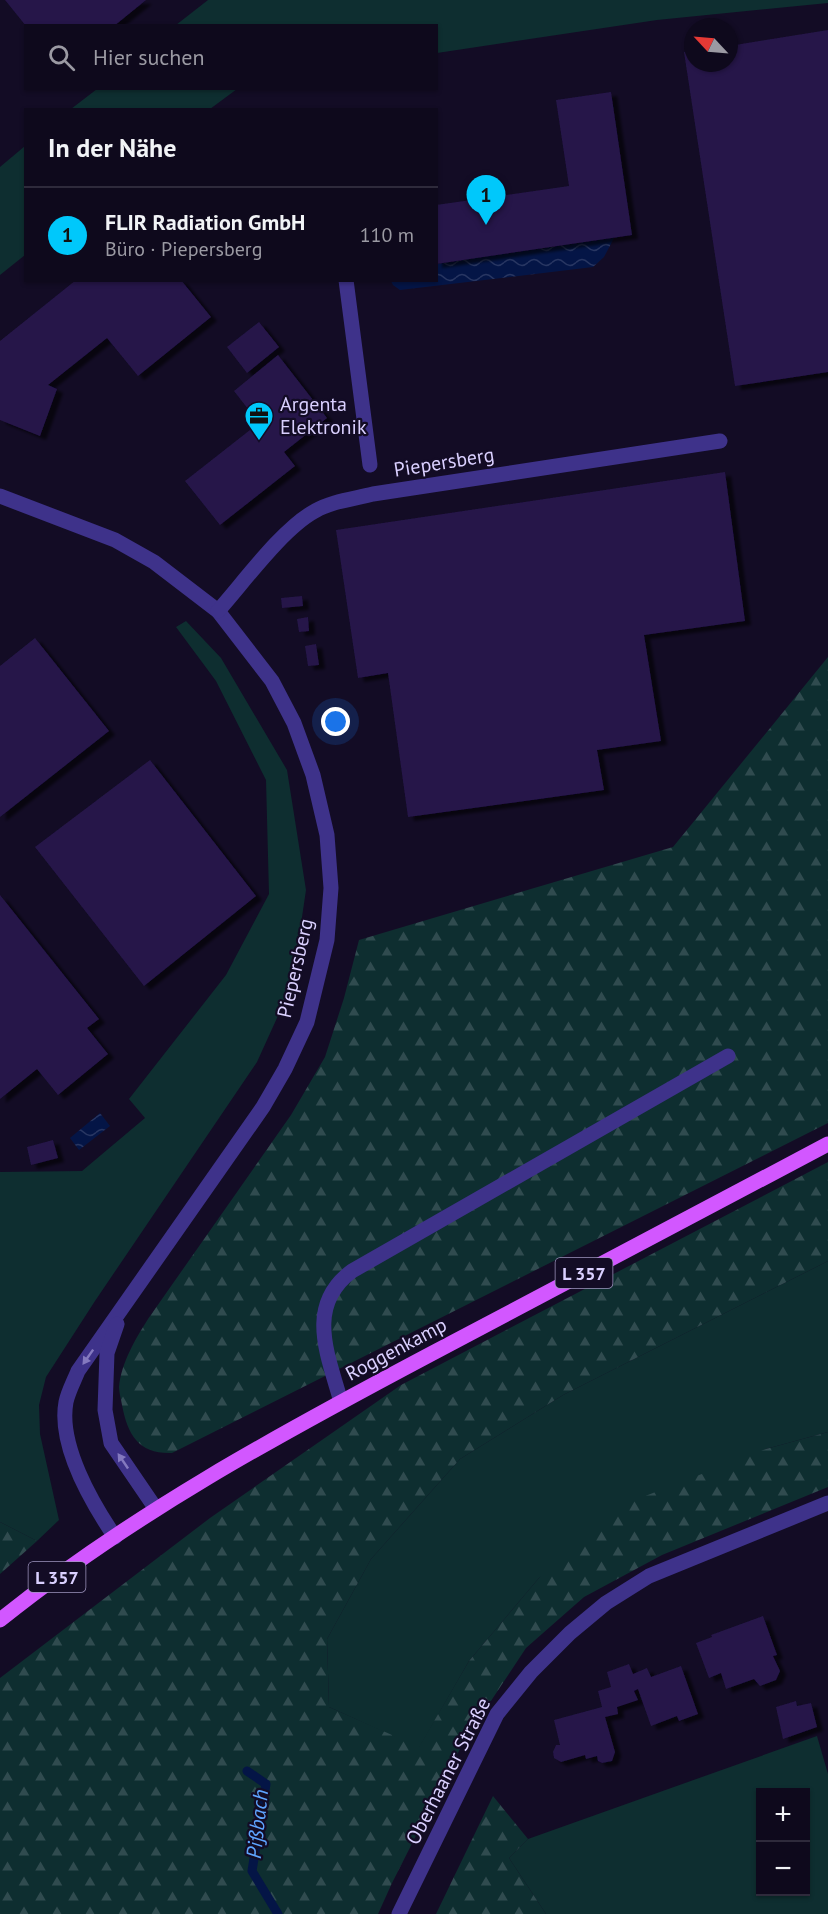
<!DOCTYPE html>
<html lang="de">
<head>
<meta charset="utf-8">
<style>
  :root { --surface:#0e091c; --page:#171225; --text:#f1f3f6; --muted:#9b9aa3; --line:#2e2a3b; --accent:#00c8fb }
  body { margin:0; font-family:"PT Sans",sans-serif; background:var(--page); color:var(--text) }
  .controls { position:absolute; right:18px; bottom:18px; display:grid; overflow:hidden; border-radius:0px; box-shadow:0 2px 4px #0004 }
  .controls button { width:54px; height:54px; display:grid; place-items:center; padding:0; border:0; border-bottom:2px solid var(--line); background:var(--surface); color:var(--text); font:30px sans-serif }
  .compass { position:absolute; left:684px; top:18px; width:54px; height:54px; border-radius:50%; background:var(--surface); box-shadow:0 2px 4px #0004; rotate:296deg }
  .you { position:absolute; left:336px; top:722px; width:21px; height:21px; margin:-15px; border:4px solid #fff; border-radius:50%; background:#1a73e8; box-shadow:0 0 0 9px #1a73e833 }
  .badge { display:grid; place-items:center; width:39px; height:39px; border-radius:50%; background:var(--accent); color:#111; font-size:20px; font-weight:700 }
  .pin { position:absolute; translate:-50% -50px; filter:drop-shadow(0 2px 3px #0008) }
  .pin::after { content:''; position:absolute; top:32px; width:21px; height:18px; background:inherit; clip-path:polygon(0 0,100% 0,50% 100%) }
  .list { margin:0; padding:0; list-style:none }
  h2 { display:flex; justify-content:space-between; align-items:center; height:78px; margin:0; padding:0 24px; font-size:26px }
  h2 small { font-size:20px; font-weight:400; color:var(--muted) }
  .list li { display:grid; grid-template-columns:39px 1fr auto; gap:18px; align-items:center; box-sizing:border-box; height:96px; padding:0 24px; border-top:2px solid var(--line) }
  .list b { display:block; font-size:22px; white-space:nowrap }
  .list p { margin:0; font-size:20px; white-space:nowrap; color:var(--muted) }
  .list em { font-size:20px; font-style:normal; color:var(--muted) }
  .icon { flex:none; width:33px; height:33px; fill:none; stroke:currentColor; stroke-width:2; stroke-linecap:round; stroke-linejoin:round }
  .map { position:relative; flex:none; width:828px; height:1914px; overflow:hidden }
  .search { position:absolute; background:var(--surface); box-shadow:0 2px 4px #0004; left:24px; top:24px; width:414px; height:66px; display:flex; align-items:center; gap:15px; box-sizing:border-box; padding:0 21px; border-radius:0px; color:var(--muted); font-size:22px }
  .panel { position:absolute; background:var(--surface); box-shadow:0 2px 4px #0004; left:24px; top:108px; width:414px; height:174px; border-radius:0px }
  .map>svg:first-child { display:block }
  .green { fill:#0e2e30; fill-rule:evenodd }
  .forest { fill:url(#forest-firs) }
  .water { fill:url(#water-waves) }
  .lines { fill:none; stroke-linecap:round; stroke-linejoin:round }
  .stream { stroke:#041546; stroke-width:9 }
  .building { fill:#251648; filter:url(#shadow) }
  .minor { stroke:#3e328a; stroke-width:15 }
  .major { stroke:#d257ff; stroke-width:15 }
  .oneway { fill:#8479bf }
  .labels { text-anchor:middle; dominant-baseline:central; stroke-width:4.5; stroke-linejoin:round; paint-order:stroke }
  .shield { fill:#130c25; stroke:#9e95be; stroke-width:1.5 }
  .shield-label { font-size:18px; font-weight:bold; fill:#dad0ff }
  .poi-label { font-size:20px; fill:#dad0ff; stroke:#130c25; text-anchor:start }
  .street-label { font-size:20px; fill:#dad0ff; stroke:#130c25 }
  .water-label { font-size:21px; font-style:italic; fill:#5ea4ff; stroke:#130c25 }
</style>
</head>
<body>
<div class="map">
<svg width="828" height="1914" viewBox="0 0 828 1914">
  <defs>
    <pattern id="forest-firs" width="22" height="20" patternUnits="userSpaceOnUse" patternTransform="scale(1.5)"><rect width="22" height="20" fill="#0e2e30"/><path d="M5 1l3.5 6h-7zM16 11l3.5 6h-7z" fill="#304b4f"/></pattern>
    <pattern id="water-waves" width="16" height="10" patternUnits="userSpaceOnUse" patternTransform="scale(1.5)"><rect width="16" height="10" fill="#041546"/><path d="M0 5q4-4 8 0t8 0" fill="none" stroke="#283662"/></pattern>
    <filter id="shadow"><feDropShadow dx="6" dy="4" stdDeviation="1.5" flood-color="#0009"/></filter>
  </defs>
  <rect width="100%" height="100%" fill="#130c25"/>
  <g class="green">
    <path d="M208,0H828V3L657,20L437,53L436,26L176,25Z"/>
    <path d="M97,89V88L237,89L210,109H71Z"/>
    <path d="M25,146V255L0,275V167Z"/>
    <path d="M186,621L221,658L287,770L306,890L292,985L257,1062L95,1301L46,1377L39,1405L40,1434L59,1520L37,1541L0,1522V1172L82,1171L145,1118L129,1099L226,975L269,894L266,780L216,681L176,627Z"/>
    <path d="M828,1261V1432L766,1449L539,1578L469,1661L419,1748L329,1707L327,1639L371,1559L460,1459L563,1395Z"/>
    <path d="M817,1736L828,1774V1914H546L509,1858L528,1839ZM760,1792H806V1892H760Z"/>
  </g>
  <g class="forest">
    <path d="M828,657V1123L172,1453C139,1454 128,1436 122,1405C121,1399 119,1392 119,1387C121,1363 136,1338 148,1319L291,1115L325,1057L344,998L359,940L673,847Z"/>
    <path d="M828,1162V1261L563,1395L460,1459L371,1559L327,1639L329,1707L419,1747L469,1661L539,1578L617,1507L766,1449L828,1432V1487L662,1555L584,1597L526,1648L463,1743L392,1883L378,1914H0V1678L210,1518L401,1385Z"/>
    <path d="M0,1522L37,1541L0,1574Z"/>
    <path d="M493,1796L528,1839L509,1858L546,1914H436Z"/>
  </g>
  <g class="water">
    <path d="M614,238L604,257L593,267L400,290L393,285L391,281L436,280L437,264Z"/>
    <path d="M100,1113L110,1126L79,1150L70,1138Z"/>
  </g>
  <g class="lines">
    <path class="stream" d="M247,1771L266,1784L252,1871L278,1914"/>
  </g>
  <g class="building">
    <path d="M5,0H146L114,26H26Z"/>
    <path d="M828,30V372L735,386L684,52L693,51V63H729V46Z"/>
    <path d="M611,92L632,235L436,264V205L569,186L556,100Z"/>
    <path d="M76,280H181L211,317L138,376L107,338L48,385L57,389L40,436L0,420V341Z"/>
    <path d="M259,322L279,347L247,373L227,347Z"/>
    <path d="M278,355L327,418L284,452L295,466L220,525L185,481L259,423L234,391Z"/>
    <path d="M725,472L745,621L644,635L661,741L597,750L604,790L408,817L388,673L358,678L336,530Z"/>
    <path d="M302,596L303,606L282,608L281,598Z"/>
    <path d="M308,617L309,631L299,632L297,619Z"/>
    <path d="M35,638L109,731L0,817V666Z"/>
    <path d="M316,644L319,665L308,666L305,646Z"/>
    <path d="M150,760L256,896L144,986L35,847Z"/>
    <path d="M0,895L99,1019L87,1028L108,1054L58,1095L37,1069L0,1099Z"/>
    <path d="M53,1140L58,1158L31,1165L27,1147Z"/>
    <path d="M763,1616L777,1655L773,1656L780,1671L776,1680L760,1686L754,1679L726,1689L721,1673L709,1678L696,1643L712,1637L711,1635Z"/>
    <path d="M629,1664L633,1674L647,1668L651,1677L681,1666L698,1714L679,1721L677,1716L651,1726L638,1689L634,1691L638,1700L617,1707L618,1714L605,1717L615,1752L612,1761L602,1763L598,1761L597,1756L586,1759L585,1755L561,1762L554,1758L553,1752L556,1745H560L554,1720L602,1707L598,1691L611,1687L607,1672Z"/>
    <path d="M796,1701L797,1706L811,1703L817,1727L783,1739L776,1707Z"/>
  </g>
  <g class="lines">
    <g class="minor">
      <path d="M346,280L370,465"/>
      <path d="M0,496L115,540L154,562L218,611L272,681L294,723L313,775L327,835L331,888L327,940L307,1022L285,1069L263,1107L78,1371C74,1381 68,1392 66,1402C58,1445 92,1503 115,1537"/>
      <path d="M218,611C244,582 282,529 315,511C332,501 354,499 373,494L720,441"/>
      <path d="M117,1324L107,1353L105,1410L111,1443L156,1509"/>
      <path d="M341,1402C328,1355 305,1306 352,1271L728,1056"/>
      <path d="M399,1914L497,1714L531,1672L570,1633L606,1603L649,1576L828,1503"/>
    </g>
    <path class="major" d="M0,1620C132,1514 280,1434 429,1355C562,1284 695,1214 828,1144"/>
  </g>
  <defs><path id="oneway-solid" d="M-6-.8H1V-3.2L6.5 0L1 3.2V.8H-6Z" transform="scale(1.5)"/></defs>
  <g class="oneway">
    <use href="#oneway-solid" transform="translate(88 1357) rotate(125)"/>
    <use href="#oneway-solid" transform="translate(123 1461) rotate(-124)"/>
  </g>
  <defs>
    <g id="office-pin" transform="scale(1.5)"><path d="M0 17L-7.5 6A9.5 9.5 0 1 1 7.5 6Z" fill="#00c8fb" stroke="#130c25"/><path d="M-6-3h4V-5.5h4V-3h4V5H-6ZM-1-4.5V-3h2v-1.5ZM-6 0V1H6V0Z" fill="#111"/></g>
  </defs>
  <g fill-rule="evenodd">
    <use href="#office-pin" x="259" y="416"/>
  </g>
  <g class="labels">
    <g class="shield">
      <rect x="555.5" y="1258" width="57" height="30" rx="4.5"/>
      <rect x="28.5" y="1562" width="57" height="30" rx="4.5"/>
    </g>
    <g class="shield-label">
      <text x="584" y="1273">L 357</text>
      <text x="57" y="1577">L 357</text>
    </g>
    <g class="poi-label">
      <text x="280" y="404">Argenta<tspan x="280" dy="23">Elektronik</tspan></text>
    </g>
    <g class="street-label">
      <text transform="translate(444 462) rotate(-9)">Piepersberg</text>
      <text transform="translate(295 968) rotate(-77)">Piepersberg</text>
      <text transform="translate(396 1349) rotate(-28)">Roggenkamp</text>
      <text transform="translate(448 1771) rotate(-63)">Oberhaaner Straße</text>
    </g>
    <g class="water-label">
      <text transform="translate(257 1824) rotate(-84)">Pißbach</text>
    </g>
  </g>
</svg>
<div class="controls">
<button>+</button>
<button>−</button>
</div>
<svg class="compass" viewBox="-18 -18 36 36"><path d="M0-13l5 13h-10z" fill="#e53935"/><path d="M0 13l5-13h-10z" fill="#9b9aa3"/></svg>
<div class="you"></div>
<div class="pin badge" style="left:486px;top:225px">1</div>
<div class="search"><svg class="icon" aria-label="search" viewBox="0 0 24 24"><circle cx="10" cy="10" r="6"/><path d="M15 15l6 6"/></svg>Hier suchen</div>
<section class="panel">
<h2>In der Nähe<small></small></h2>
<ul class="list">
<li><span class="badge">1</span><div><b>FLIR Radiation GmbH</b><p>Büro · Piepersberg</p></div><em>110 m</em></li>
</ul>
</section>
</div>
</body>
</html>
